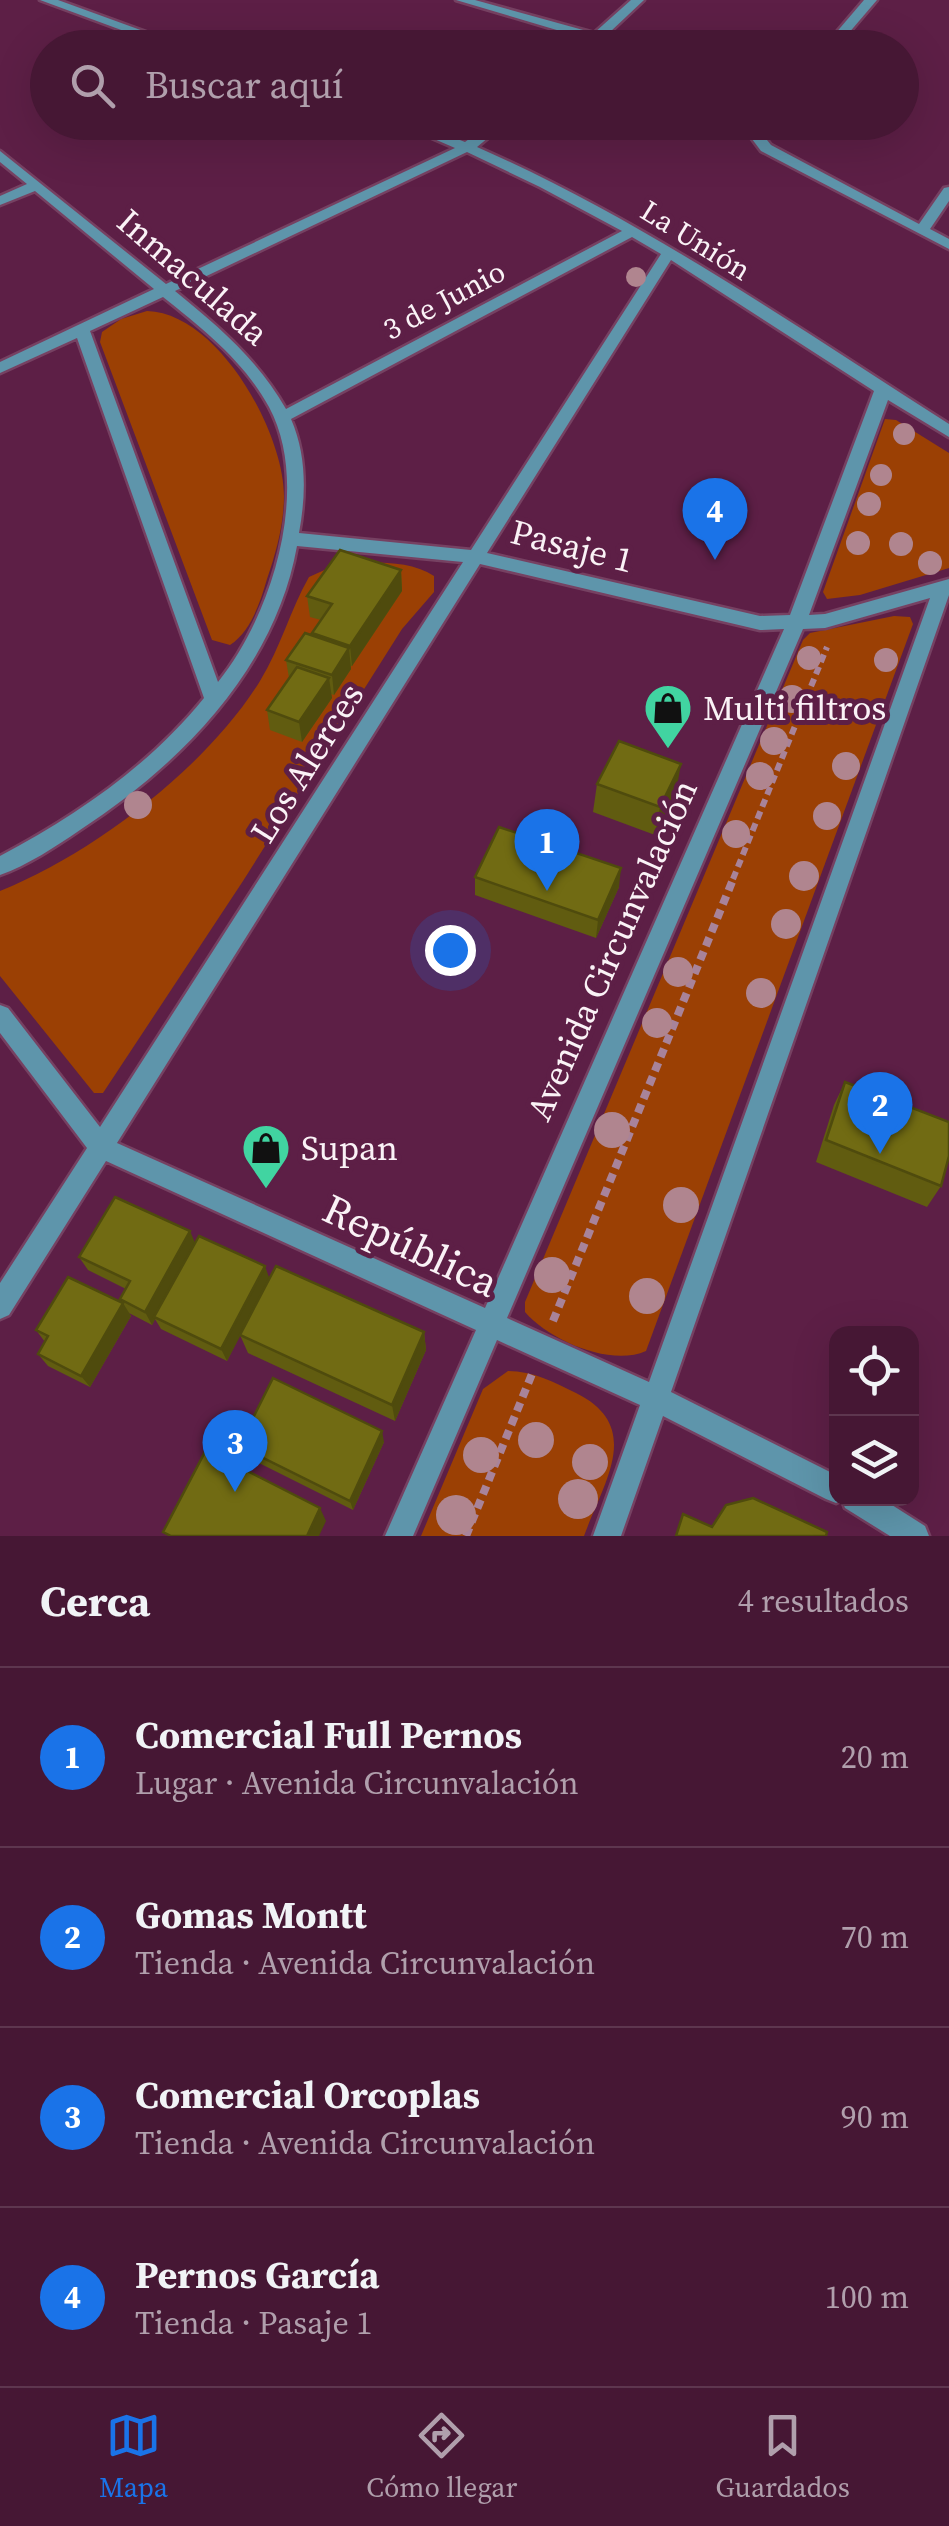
<!DOCTYPE html>
<html lang="es">
<head>
<meta charset="utf-8">
<style>
  :root { --surface:#461734; --page:#4d203c; --text:#f1f3f6; --muted:#b09fac; --line:#5e364f; --accent:#1a73e8 }
  body { margin:0; font-family:"Source Serif 4",serif; background:var(--page); color:var(--text) }
  .controls { position:absolute; right:30px; bottom:30px; display:grid; overflow:hidden; border-radius:20px; box-shadow:0 10px 40px #0002 }
  .controls button { width:90px; height:90px; display:grid; place-items:center; padding:0; border:0; border-bottom:2px solid var(--line); background:var(--surface); color:var(--text); font:50px sans-serif }
  .you { position:absolute; left:450px; top:950px; width:35px; height:35px; margin:-25px; border:8px solid #fff; border-radius:50%; background:#1a73e8; box-shadow:0 0 0 15px #1a73e833 }
  .badge { display:grid; place-items:center; width:65px; height:65px; border-radius:50%; background:var(--accent); color:#fff; font-size:32px; font-weight:700 }
  .pin { position:absolute; translate:-50% -82px; filter:drop-shadow(0 2px 5px #0008) }
  .pin::after { content:''; position:absolute; top:52px; width:35px; height:30px; background:inherit; clip-path:polygon(0 0,100% 0,50% 100%) }
  .list { margin:0; padding:0; list-style:none }
  h2 { display:flex; justify-content:space-between; align-items:center; height:130px; margin:0; padding:0 40px; font-size:42px }
  h2 small { font-size:32px; font-weight:400; color:var(--muted) }
  .list li { display:grid; grid-template-columns:65px 1fr auto; gap:30px; align-items:center; box-sizing:border-box; height:180px; padding:0 40px; border-top:2px solid var(--line) }
  .list b { display:block; font-size:38px; white-space:nowrap }
  .list p { margin:0; font-size:32px; white-space:nowrap; color:var(--muted) }
  .list em { font-size:32px; font-style:normal; color:var(--muted) }
  .icon { flex:none; width:55px; height:55px; fill:none; stroke:currentColor; stroke-width:2; stroke-linecap:round; stroke-linejoin:round }
  .map { position:relative; flex:none; width:949px; height:1536px; overflow:hidden }
  .search { position:absolute; background:var(--surface); box-shadow:0 10px 40px #0002; left:30px; right:30px; top:30px; height:110px; display:flex; align-items:center; gap:25px; box-sizing:border-box; padding:0 35px; border-radius:55px; color:var(--muted); font-size:38px }
  .sheet { height:850px; background:var(--surface) }
  nav { display:flex; justify-content:space-around; align-items:center; box-sizing:border-box; height:140px; border-top:2px solid var(--line); background:var(--surface); font-size:28px; color:var(--muted) }
  nav a { display:grid; justify-items:center; gap:5px }
  nav .on { color:var(--accent) }
  .map>svg:first-child { display:block }
  .green { fill:#9b4004 }
  .lines { fill:none; stroke-linecap:round; stroke-linejoin:round }
  .street-casing { stroke:#764162; stroke-width:5 }
  .path-far1 { stroke:#a8839a; stroke-width:6; stroke-dasharray:8 5; stroke-linecap:butt }
  .path { stroke:#a8839a; stroke-width:8; stroke-dasharray:9 6; stroke-linecap:butt }
  .street { fill:#5e95ab; fill-rule:evenodd }
  .tree { fill:#b0858f }
  .wall { fill:#615c10 }
  .shaded-wall { fill:#4f4b0d }
  .building { fill:#716b13; stroke:#4f4b0d; stroke-width:2.5 }
  .labels { text-anchor:middle; dominant-baseline:central; stroke-width:10; stroke-linejoin:round; paint-order:stroke }
  .far-street-label { font-size:30px; fill:#faf2f6; stroke:#5d1f46 }
  .street-label { font-size:35px; fill:#faf2f6; stroke:#5d1f46 }
  .poi-label { font-size:35px; fill:#faf2f6; stroke:#5d1f46; text-anchor:start }
  .near-street-label { font-size:42px; fill:#faf2f6; stroke:#5d1f46 }
</style>
</head>
<body>
<div class="map">
<svg width="949" height="1536" viewBox="0 0 949 1536">
  <rect width="100%" height="100%" fill="#5d1f46"/>
  <g class="green">
    <path d="M147,311C218,313 284,432 284,496C284,524 276,553 267,579C260,603 251,631 230,645L212,640L100,342L102,332L121,319Z"/>
    <path d="M885,419L896,420L949,453V568L860,595L827,599L823,592Z"/>
    <path d="M340,563C370,563 408,559 434,576V592L402,629L243,881L103,1093H94L0,976V891C94,853 206,768 260,681C281,647 290,610 309,577Z"/>
    <path d="M894,616L910,617L913,624L646,1351C610,1367 549,1340 525,1312V1302L803,640L810,633Z"/>
    <path d="M508,1371C533,1371 554,1382 576,1393C644,1427 604,1481 584,1536H421L483,1389Z"/>
  </g>
  <g class="lines">
    <g class="street-casing">
      <g id="street">
        <path d="M40,0H58L190,48H170Z"/>
        <path d="M456,0H475L594,33L631,0H644L593,48H582L587,39Z"/>
        <path d="M864,0H877L836,48H823Z"/>
        <path d="M395,122H414L465,142L492,122H507L477,147C645,221 795,326 949,424V437L888,400L809,615L825,614L949,579V595L671,1392L836,1475V1498H881L925,1526L929,1536H890L845,1508L842,1500L836,1503L826,1499L663,1416L621,1536H593L640,1405L497,1340L413,1536H385L476,1330L106,1161L9,1315L0,1319V1283L87,1148L0,1033V1005L8,1008L100,1127L463,562L297,546C275,669 181,764 80,830C55,847 28,865 0,875V856C77,815 149,766 204,698L77,338L0,373V362L154,289L35,191L0,205V196L27,184L0,162V151L166,284L455,148ZM467,152L540,187L622,231L286,409C258,360 218,326 175,291ZM632,237L661,254L471,550L299,533C306,495 307,456 291,419ZM671,260L874,391L790,615L760,616L487,553ZM163,297C203,329 244,361 269,407C312,487 272,616 218,682L90,331ZM480,564L760,630L784,629L485,1308L117,1143ZM930,598L649,1382L507,1318L803,629L825,628Z"/>
        <path d="M755,122H768L763,135L771,145L919,224L944,188L949,187V201L930,229L949,239V249L761,151L749,135Z"/>
      </g>
    </g>
    <path class="path-far1" d="M733,879L827,647"/>
    <g class="path">
      <path d="M553,1321L734,877"/>
      <path d="M466,1536L532,1374"/>
    </g>
    <use href="#street" class="street"/>
  </g>
  <g class="tree">
    <circle cx="636" cy="277" r="10"/>
    <circle cx="904" cy="434" r="11"/>
    <circle cx="881" cy="475" r="11"/>
    <circle cx="869" cy="504" r="12"/>
    <circle cx="858" cy="543" r="12"/>
    <circle cx="901" cy="544" r="12"/>
    <circle cx="930" cy="563" r="12"/>
    <circle cx="809" cy="658" r="12"/>
    <circle cx="886" cy="660" r="12"/>
    <circle cx="792" cy="699" r="14"/>
    <circle cx="774" cy="741" r="14"/>
    <circle cx="846" cy="766" r="14"/>
    <circle cx="760" cy="776" r="14"/>
    <circle cx="138" cy="805" r="14"/>
    <circle cx="827" cy="816" r="14"/>
    <circle cx="736" cy="834" r="14"/>
    <circle cx="804" cy="876" r="15"/>
    <circle cx="786" cy="924" r="15"/>
    <circle cx="678" cy="972" r="15"/>
    <circle cx="761" cy="993" r="15"/>
    <circle cx="657" cy="1023" r="15"/>
    <circle cx="612" cy="1130" r="18"/>
    <circle cx="681" cy="1205" r="18"/>
    <circle cx="552" cy="1275" r="18"/>
    <circle cx="647" cy="1296" r="18"/>
    <circle cx="536" cy="1440" r="18"/>
    <circle cx="481" cy="1455" r="18"/>
    <circle cx="590" cy="1462" r="18"/>
    <circle cx="578" cy="1499" r="20"/>
    <circle cx="456" cy="1515" r="20"/>
  </g>
  <g class="wall">
    <path d="M401,570L402,591L352,666H351V669L334,695L331,694L332,698L302,742L270,730L267,710L289,678L286,660L313,636L312,633L321,620L310,617L307,596Z"/>
    <path d="M597,784L676,792L655,835L593,812Z"/>
    <path d="M475,877L619,887L596,938L475,895Z"/>
    <path d="M845,1082L941,1186L927,1207L816,1162L834,1105Z"/>
    <path d="M195,1243L269,1279L424,1332L426,1350L395,1421L248,1353L240,1335L227,1361L161,1329L155,1319L152,1325L129,1313L131,1316L90,1387L48,1366L38,1354L45,1342L36,1330L121,1302L120,1299L126,1289L88,1270L79,1257Z"/>
    <path d="M384,1442L353,1510L245,1456L239,1446Z"/>
  </g>
  <g class="shaded-wall">
    <path d="M401,570L402,591L352,666L350,646Z"/>
    <path d="M349,648L351,669L334,695L332,675Z"/>
    <path d="M329,678L332,698L302,742L299,722Z"/>
    <path d="M681,764L676,792L655,835L660,807Z"/>
    <path d="M621,868L619,887L596,938L598,920Z"/>
    <path d="M190,1231L196,1245L152,1325L145,1312Z"/>
    <path d="M265,1266L270,1280L227,1361L221,1349Z"/>
    <path d="M123,1303L131,1316L90,1387L81,1376Z"/>
    <path d="M424,1332L426,1350L395,1421L392,1405Z"/>
    <path d="M382,1431L384,1442L353,1510L350,1501Z"/>
    <path d="M320,1508L326,1521L319,1536H307Z"/>
  </g>
  <g class="building">
    <path d="M340,550L401,570L350,646L312,633L332,604L307,596Z"/>
    <path d="M305,633L349,648L332,675L286,660Z"/>
    <path d="M297,667L329,678L299,722L267,710Z"/>
    <path d="M619,741L681,764L660,807L597,784Z"/>
    <path d="M499,827L621,868L598,920L475,877Z"/>
    <path d="M845,1082L949,1122V1156L941,1186L826,1140Z"/>
    <path d="M115,1197L190,1231L145,1312L120,1299L130,1281L79,1257Z"/>
    <path d="M199,1236L265,1266L221,1349L154,1317Z"/>
    <path d="M276,1266L424,1332L392,1405L240,1335Z"/>
    <path d="M68,1277L123,1303L81,1376L38,1354L48,1336L36,1330Z"/>
    <path d="M273,1378L382,1431L350,1501L239,1446Z"/>
    <path d="M206,1450L320,1508L307,1536H171L163,1532Z"/>
    <path d="M753,1498L827,1532L826,1536H676L683,1514L712,1527L726,1505Z"/>
  </g>
  <defs>
    <g id="shop-pin" transform="scale(2.5)"><path d="M0 17L-7.5 6A9.5 9.5 0 1 1 7.5 6Z" fill="#41d4a1" stroke="#5d1f46"/><path d="M-5-2.5h2.3a2.7 3.5 0 0 1 5.4 0H5L5.5 6h-11ZM-1.5-2.5h3a1.5 2.3 0 0 0-3 0Z" fill="#111"/></g>
  </defs>
  <g fill-rule="evenodd">
    <use href="#shop-pin" x="668" y="708"/>
    <use href="#shop-pin" x="266" y="1148"/>
  </g>
  <g class="labels">
    <g class="far-street-label">
      <text transform="translate(696 240) rotate(32)">La Unión</text>
      <text transform="translate(444 300) rotate(-28)">3 de Junio</text>
    </g>
    <g class="street-label">
      <text transform="translate(193 277) rotate(41)">Inmaculada</text>
      <text transform="translate(572 546) rotate(14)">Pasaje 1</text>
      <text transform="translate(307 763) rotate(-58)">Los Alerces</text>
      <text transform="translate(612 950) rotate(-66)">Avenida Circunvalación</text>
    </g>
    <g class="poi-label">
      <text x="703" y="708">Multi filtros</text>
      <text x="301" y="1148">Supan</text>
    </g>
    <g class="near-street-label">
      <text transform="translate(411 1245) rotate(25)">República</text>
    </g>
  </g>
</svg>
<div class="controls">
<button><svg class="icon" aria-label="locate" viewBox="0 0 24 24"><circle cx="12" cy="12" r="6"/><path d="M12 2v4M12 18v4M2 12h4M18 12h4"/></svg></button>
<button><svg class="icon" aria-label="layers" viewBox="0 0 24 24"><path d="M12 4l9 5-9 5-9-5zM3 14l9 5 9-5"/></svg></button>
</div>
<div class="you"></div>
<div class="pin badge" style="left:547px;top:891px">1</div>
<div class="pin badge" style="left:880px;top:1154px">2</div>
<div class="pin badge" style="left:235px;top:1492px">3</div>
<div class="pin badge" style="left:715px;top:560px">4</div>
<div class="search"><svg class="icon" aria-label="search" viewBox="0 0 24 24"><circle cx="10" cy="10" r="6"/><path d="M15 15l6 6"/></svg>Buscar aquí</div>
</div>
<section class="sheet">
<h2>Cerca<small>4 resultados</small></h2>
<ul class="list">
<li><span class="badge">1</span><div><b>Comercial Full Pernos</b><p>Lugar · Avenida Circunvalación</p></div><em>20 m</em></li>
<li><span class="badge">2</span><div><b>Gomas Montt</b><p>Tienda · Avenida Circunvalación</p></div><em>70 m</em></li>
<li><span class="badge">3</span><div><b>Comercial Orcoplas</b><p>Tienda · Avenida Circunvalación</p></div><em>90 m</em></li>
<li><span class="badge">4</span><div><b>Pernos García</b><p>Tienda · Pasaje 1</p></div><em>100 m</em></li>
</ul>
</section>
<nav>
<a class="on"><svg class="icon" aria-label="map" viewBox="0 0 24 24"><path d="M3 6l6-2 6 2 6-2v14l-6 2-6-2-6 2zM9 4v14M15 6v14"/></svg>Mapa</a>
<a><svg class="icon" aria-label="directions" viewBox="0 0 24 24"><path d="M12 3l9 9-9 9-9-9zM9 14v-3h6M13 9l2 2-2 2"/></svg>Cómo llegar</a>
<a><svg class="icon" aria-label="saved" viewBox="0 0 24 24"><path d="M7 4h10v16l-5-4-5 4z"/></svg>Guardados</a>
</nav>
</body>
</html>
